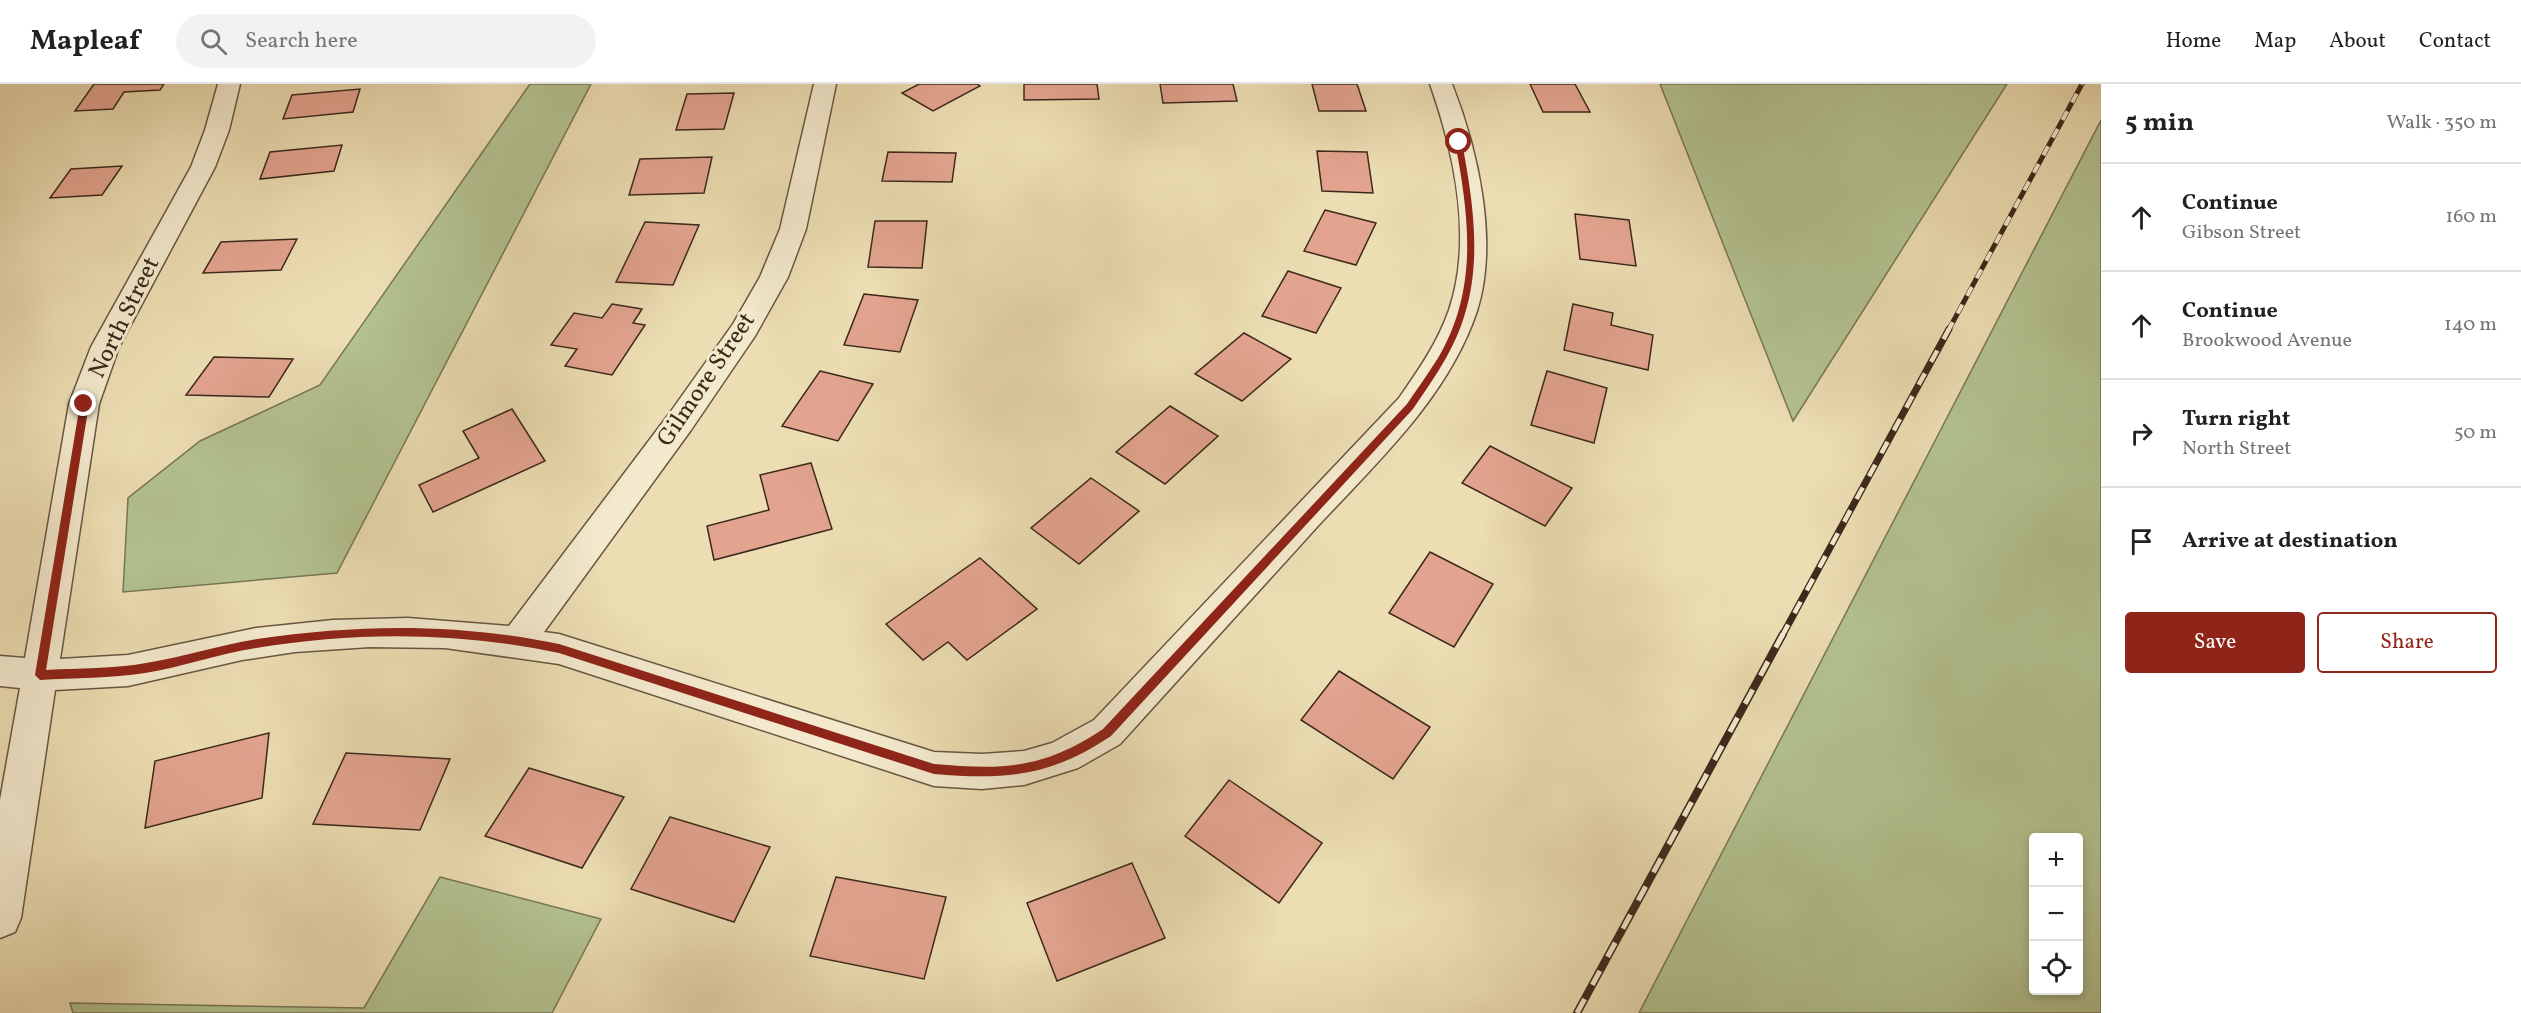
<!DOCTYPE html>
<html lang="en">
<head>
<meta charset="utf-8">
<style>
  :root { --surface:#fff; --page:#f2f2f2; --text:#202124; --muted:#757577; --line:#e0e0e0; --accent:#8f2418 }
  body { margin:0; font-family:Vollkorn,serif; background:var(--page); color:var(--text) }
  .controls { position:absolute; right:18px; bottom:18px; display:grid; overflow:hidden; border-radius:6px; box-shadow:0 3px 9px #0003 }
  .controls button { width:54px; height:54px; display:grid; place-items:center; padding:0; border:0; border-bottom:2px solid var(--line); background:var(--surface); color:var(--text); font:30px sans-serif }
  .stop { position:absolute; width:18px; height:18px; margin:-14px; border:4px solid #8f2418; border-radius:50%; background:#fff }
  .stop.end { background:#8f2418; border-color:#fff; box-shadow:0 2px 6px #0008 }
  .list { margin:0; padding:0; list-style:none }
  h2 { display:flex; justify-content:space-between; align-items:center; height:78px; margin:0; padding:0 24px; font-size:26px }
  h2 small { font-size:20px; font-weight:400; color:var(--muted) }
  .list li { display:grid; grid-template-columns:39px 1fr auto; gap:18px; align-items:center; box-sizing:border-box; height:108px; padding:0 24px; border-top:2px solid var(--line) }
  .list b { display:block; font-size:22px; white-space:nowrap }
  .list p { margin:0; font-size:20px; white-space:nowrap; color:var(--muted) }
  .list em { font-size:20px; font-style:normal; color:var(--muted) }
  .actions { display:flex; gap:12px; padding:18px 24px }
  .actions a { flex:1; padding:14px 0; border:2px solid var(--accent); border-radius:6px; text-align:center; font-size:21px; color:var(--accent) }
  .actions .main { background:var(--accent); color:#fff }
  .icon { flex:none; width:33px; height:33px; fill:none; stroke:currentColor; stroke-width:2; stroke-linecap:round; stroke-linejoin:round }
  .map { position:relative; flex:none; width:2101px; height:929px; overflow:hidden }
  header { display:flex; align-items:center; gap:36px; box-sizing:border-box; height:84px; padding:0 30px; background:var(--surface); border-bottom:2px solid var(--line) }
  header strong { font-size:28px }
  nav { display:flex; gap:33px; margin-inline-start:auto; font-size:21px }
  .search { width:420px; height:54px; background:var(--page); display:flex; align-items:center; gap:15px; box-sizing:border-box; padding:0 21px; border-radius:33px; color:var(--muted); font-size:22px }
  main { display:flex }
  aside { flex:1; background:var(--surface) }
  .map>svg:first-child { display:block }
  .green { fill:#b3c290; stroke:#787656; stroke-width:1.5; fill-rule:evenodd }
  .building { fill:#e3a48f; stroke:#3c291c; stroke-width:1.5 }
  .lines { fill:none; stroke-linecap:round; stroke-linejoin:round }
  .street-casing { stroke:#685642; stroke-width:3 }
  .street { fill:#f3e9cd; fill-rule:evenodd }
  .rail-far2-casing { stroke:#3c291c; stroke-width:5 }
  .rail-far1-casing { stroke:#3c291c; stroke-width:7 }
  .rail-casing { stroke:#3c291c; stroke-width:8 }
  .rail-far2 { stroke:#f3e9cd; stroke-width:4; stroke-dasharray:10; stroke-linecap:butt }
  .rail-far1 { stroke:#f3e9cd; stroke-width:4.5; stroke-dasharray:13; stroke-linecap:butt }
  .rail { stroke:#f3e9cd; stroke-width:5; stroke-dasharray:16; stroke-linecap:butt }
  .route { fill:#8f2418 }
  .labels { text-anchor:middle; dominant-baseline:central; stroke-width:6; stroke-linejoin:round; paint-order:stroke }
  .street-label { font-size:24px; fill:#3c291c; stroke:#f3e9cd }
</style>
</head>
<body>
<header>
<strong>Mapleaf</strong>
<div class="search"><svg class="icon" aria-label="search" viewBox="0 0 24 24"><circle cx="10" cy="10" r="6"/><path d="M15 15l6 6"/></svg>Search here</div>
<nav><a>Home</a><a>Map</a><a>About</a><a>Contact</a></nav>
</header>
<main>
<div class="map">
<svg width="2101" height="929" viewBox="0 0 2101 929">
  <rect width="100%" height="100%" fill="#ecddb2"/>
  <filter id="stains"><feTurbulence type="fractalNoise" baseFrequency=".00333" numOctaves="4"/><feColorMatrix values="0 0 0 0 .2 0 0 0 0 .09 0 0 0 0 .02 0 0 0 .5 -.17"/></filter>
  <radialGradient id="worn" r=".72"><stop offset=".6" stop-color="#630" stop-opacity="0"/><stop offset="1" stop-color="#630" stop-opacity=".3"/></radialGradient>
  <g class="green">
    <path d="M530,0H591L337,489L123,508L128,414L200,357L320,301Z"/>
    <path d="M1660,0H2007L1793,337Z"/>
    <path d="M2101,36V929H1639ZM2034,754H2078V906H2034Z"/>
    <path d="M440,793L601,835L552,929H73L70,919L364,924Z"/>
  </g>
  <g class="building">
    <path d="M94,0H164L160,6L124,8L113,25L75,27Z"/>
    <path d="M919,0H977L980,2L933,27L902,9Z"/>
    <path d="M1024,0H1097L1099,15L1024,16Z"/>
    <path d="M1160,0H1233L1237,17L1163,19Z"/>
    <path d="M1312,0H1357L1366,27H1319Z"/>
    <path d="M1530,0H1575L1590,28H1543Z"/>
    <path d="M360,5L353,28L283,35L292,11Z"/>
    <path d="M734,9L724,45L676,46L687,10Z"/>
    <path d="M342,61L334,87L260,95L270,68Z"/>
    <path d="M1317,67L1367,68L1373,109L1322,107Z"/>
    <path d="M888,68L956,69L952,98L882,97Z"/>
    <path d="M712,73L704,109L629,111L640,75Z"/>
    <path d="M122,82L102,111L50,114L71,85Z"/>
    <path d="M1325,126L1376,139L1356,181L1304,167Z"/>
    <path d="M1575,130L1629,136L1636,182L1580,175Z"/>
    <path d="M875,137H927L922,184L868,183Z"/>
    <path d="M645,138L699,141L673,201L616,198Z"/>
    <path d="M297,155L281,186L203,189L221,158Z"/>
    <path d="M1288,187L1341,204L1316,249L1262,232Z"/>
    <path d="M864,210L918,216L900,268L844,261Z"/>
    <path d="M612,220L642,225L633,239L645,241L612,291L565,282L577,265L551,261L574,229L602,234Z"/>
    <path d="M1573,220L1613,229L1611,241L1653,251L1648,286L1564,266Z"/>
    <path d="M1244,249L1291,275L1242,317L1195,290Z"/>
    <path d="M214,273L293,275L269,313L186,311Z"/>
    <path d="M820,287L873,300L838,357L782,342Z"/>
    <path d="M1547,287L1607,304L1594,359L1531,341Z"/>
    <path d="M1170,322L1218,352L1165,400L1116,368Z"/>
    <path d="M512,325L545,377L433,428L419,401L479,374L463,347Z"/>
    <path d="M1490,362L1572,404L1545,442L1462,399Z"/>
    <path d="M811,379L832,445L714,476L707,442L769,426L760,391Z"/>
    <path d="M1091,394L1139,427L1079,480L1031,444Z"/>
    <path d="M1430,468L1493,500L1454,563L1389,529Z"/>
    <path d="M980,474L1037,525L967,576L948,558L923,576L886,540Z"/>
    <path d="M1339,587L1430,643L1393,695L1301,636Z"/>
    <path d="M269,649L262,714L145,744L155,677Z"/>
    <path d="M346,669L450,675L420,746L313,740Z"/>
    <path d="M529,684L624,713L582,784L485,752Z"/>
    <path d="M1229,696L1322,759L1279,819L1185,752Z"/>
    <path d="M670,733L770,763L734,838L631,805Z"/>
    <path d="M1132,779L1165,854L1057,897L1027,819Z"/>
    <path d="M836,793L946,813L924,895L810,872Z"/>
  </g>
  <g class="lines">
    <g class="street-casing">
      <path id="street" d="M218,0H240L229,46L215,83L119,263L99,320L60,575L128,571L256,544L333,536L408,534L509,542L669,330L733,240L760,193L780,145L814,0H836L806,145L788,193L755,252L691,346L544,548L559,550L934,668L982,670L1024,667L1052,659L1094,636L1399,314C1418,287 1438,258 1449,226C1473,155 1454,68 1430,0H1452C1478,66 1499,158 1477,227C1448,314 1376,379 1316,444C1251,516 1185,588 1120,660L1078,684L1024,701L982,705L934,702L559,580L445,564L370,563L295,568L242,576L128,602L55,606L21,834L15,848L0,854V716L20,604L0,602V572L25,574L69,320L91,263L191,83L205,46Z"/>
    </g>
    <use href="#street" class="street"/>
    <g class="rail-far2-casing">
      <path id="rail-far2" d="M1948,247L2082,0"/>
    </g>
    <g class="rail-far1-casing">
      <path id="rail-far1" d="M1782,552L1949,245"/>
    </g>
    <g class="rail-casing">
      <path id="rail" d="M1577,929L1783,550"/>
    </g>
    <use href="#rail-far2" class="rail-far2"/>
    <use href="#rail-far1" class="rail-far1"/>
    <use href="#rail" class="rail"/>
  </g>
  <path class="route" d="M1459,55L1462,58C1476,134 1486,204 1446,274C1436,292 1424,308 1413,325L1111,652C1050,693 1005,696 934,690L559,569C458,548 358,547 256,564C218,570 182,583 145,589C111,594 74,594 40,596L35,591L80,320L84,317L89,320L46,586C79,584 114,585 146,579C183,573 219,561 257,555C361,540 455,539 559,560L934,680C1004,686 1043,685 1103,645L1407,320C1417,305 1428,290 1438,274C1479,205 1469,132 1455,58Z"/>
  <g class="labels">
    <g class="street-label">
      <text transform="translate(125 234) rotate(-64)">North Street</text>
      <text transform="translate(707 296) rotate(-56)">Gilmore Street</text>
    </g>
  </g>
  <rect width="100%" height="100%" filter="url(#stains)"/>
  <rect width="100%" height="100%" fill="url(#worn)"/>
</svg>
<div class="controls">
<button>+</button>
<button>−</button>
<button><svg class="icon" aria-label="locate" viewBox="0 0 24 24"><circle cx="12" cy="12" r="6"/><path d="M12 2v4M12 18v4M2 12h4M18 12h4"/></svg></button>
</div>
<div class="stop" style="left:1459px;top:58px"></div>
<div class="stop end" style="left:84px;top:320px"></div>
</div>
<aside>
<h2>5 min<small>Walk · 350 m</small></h2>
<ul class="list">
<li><svg class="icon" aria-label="ahead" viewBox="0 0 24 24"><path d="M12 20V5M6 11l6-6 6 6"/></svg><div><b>Continue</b><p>Gibson Street</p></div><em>160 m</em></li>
<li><svg class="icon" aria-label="ahead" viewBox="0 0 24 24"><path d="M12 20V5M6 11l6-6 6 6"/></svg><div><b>Continue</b><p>Brookwood Avenue</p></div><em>140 m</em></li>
<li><svg class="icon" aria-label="right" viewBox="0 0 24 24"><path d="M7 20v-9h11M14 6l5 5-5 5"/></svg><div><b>Turn right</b><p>North Street</p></div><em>50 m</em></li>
<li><svg class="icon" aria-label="arrive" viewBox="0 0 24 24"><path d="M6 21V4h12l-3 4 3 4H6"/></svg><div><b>Arrive at destination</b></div></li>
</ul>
<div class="actions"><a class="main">Save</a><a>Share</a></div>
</aside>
</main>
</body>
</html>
